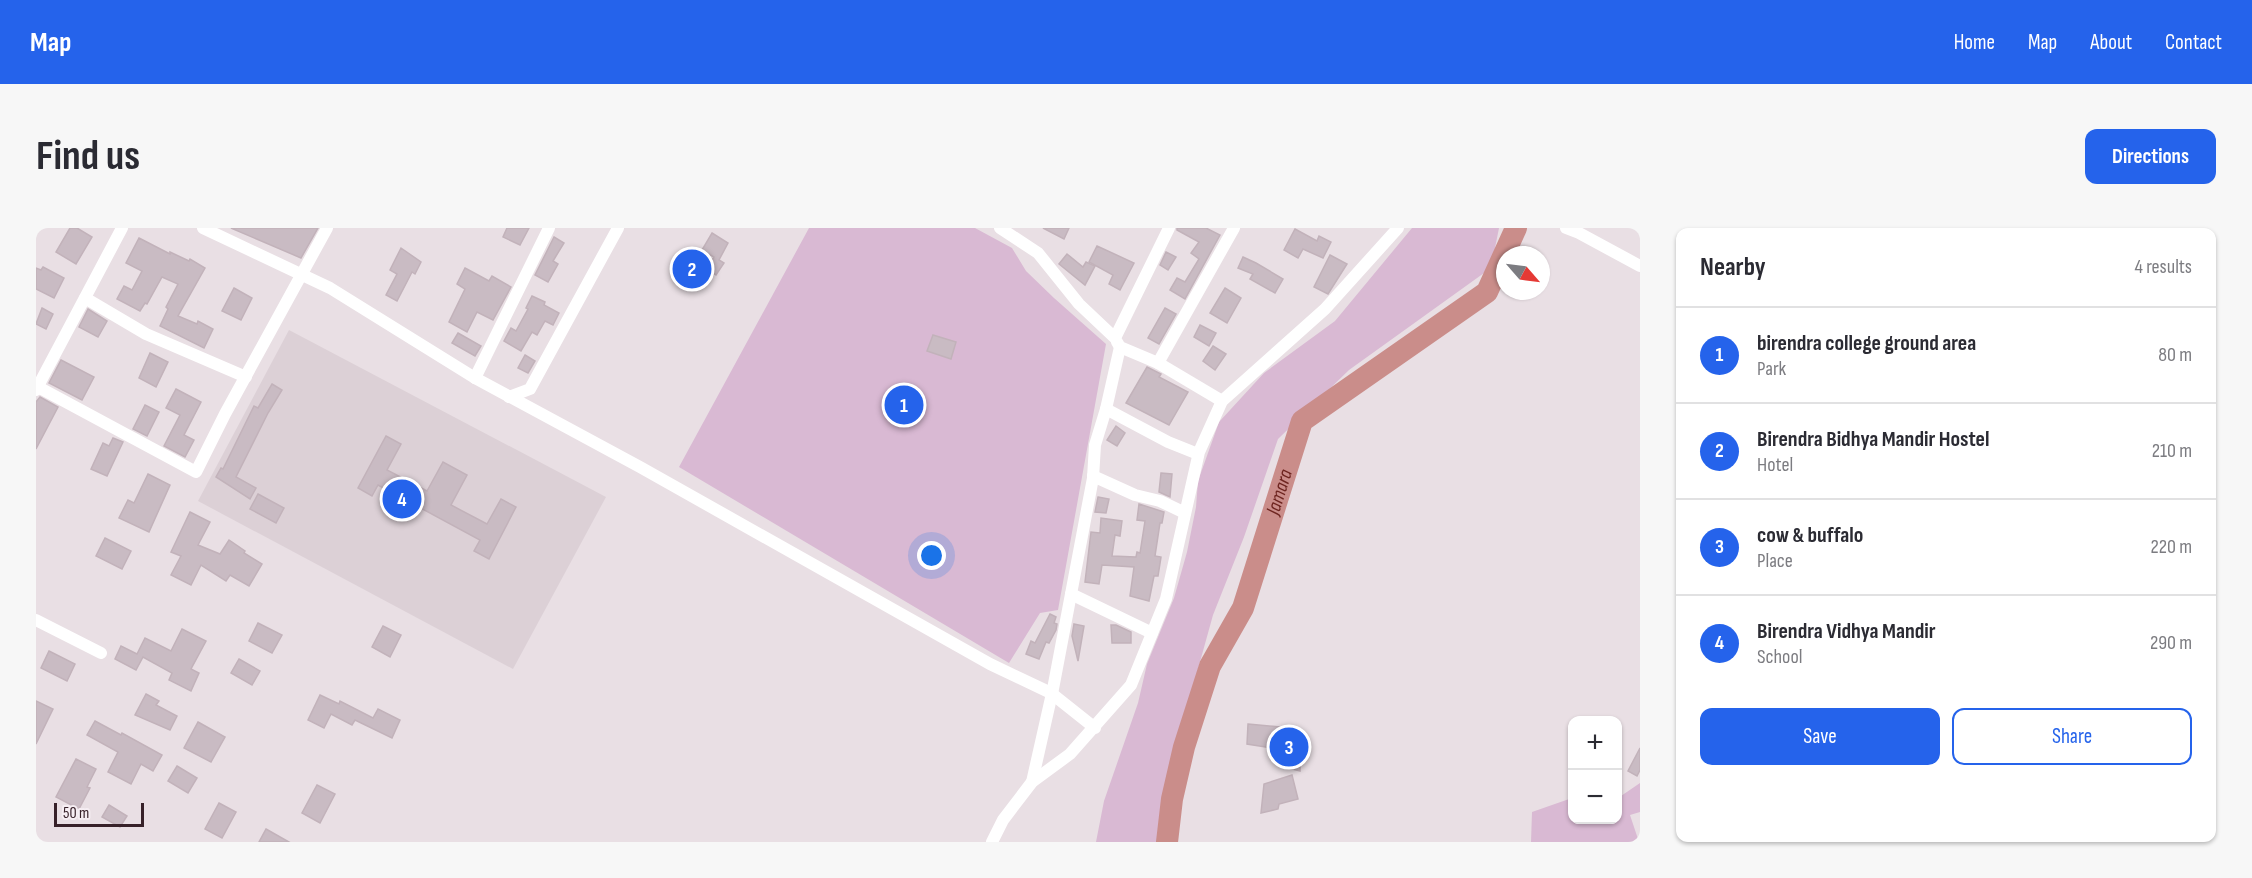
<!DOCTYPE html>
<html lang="en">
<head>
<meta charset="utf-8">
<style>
  :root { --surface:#fff; --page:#f7f7f7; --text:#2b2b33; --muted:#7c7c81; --line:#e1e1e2; --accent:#2563eb }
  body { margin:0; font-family:"Sofia Sans Condensed",sans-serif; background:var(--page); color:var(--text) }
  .controls { position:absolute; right:18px; bottom:18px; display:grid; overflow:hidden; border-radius:12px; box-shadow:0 2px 4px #0004 }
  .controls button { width:54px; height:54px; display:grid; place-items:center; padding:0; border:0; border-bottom:2px solid var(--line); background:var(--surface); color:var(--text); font:30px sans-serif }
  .compass { position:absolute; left:1460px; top:18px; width:54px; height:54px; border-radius:50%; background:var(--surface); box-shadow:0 2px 4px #0004; rotate:118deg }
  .scale { position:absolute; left:18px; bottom:15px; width:90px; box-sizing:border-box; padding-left:6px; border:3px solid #372129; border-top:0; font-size:16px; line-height:21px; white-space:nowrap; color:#372129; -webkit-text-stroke:4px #f6eef3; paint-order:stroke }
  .you { position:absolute; left:896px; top:328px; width:21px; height:21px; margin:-15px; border:4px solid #fff; border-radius:50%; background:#1a73e8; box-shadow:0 0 0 9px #1a73e833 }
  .badge { display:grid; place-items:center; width:39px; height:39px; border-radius:50%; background:var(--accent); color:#fff; font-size:20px; font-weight:700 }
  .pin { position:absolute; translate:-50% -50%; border:3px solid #fff; box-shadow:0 2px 6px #0006 }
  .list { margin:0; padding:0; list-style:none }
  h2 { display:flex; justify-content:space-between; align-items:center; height:78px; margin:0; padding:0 24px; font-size:26px }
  h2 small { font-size:20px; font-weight:400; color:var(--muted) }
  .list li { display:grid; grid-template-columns:39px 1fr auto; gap:18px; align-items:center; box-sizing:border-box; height:96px; padding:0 24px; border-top:2px solid var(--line) }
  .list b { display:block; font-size:22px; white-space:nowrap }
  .list p { margin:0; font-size:20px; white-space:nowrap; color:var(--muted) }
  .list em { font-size:20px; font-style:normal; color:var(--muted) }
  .actions { display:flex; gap:12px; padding:18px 24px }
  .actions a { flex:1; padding:14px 0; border:2px solid var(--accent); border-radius:12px; text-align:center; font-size:21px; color:var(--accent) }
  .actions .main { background:var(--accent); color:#fff }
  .map { position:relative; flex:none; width:1604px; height:614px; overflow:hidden; border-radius:12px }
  header { display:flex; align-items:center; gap:36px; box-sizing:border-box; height:84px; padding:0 30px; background:var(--accent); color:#fff }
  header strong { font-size:28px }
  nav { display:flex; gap:33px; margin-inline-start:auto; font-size:21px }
  .intro { display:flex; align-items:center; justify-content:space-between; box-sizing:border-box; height:144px; padding:0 36px }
  h1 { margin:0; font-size:42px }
  .button { padding:15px 27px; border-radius:12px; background:var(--accent); color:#fff; font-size:21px; font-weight:700 }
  main { display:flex; gap:36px; padding:0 36px }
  aside { flex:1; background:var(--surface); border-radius:12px; box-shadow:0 2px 4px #0004 }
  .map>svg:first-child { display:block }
  .built { fill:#dcd0d6 }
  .green { fill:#d9b9d3 }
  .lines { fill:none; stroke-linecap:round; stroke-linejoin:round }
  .river { stroke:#ca8d8a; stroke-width:22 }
  .building { fill:#c9bbc3; stroke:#c2b2ba; stroke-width:1.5 }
  .minor { stroke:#fff; stroke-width:12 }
  .labels { text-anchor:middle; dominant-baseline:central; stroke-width:4.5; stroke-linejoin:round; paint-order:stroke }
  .water-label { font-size:20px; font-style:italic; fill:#6e2520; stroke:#f6eef3 }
</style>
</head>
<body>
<header>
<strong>Map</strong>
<nav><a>Home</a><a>Map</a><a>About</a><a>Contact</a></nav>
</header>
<div class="intro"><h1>Find us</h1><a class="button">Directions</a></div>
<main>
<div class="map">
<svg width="1604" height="614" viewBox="0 0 1604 614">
  <rect width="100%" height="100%" fill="#e9dfe4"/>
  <path class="built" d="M253,102L570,269L477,441L162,273Z"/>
  <g class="green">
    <path d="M773,0H939L976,20L990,43L1018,70L1070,116L1022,382L1004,385L973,435L643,239Z"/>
    <path d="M1376,0H1463L1455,40L1313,142L1242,211L1208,309L1177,387L1139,524L1126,588L1124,614H1060L1068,573L1102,475L1111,436L1138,370L1151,324L1160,279L1162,253L1183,194L1228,145L1299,93Z"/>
    <path d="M1604,555V584L1594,587L1603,614H1495L1496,584L1536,570V592H1582V565L1585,568Z"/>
  </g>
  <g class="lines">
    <path class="river" id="s1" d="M1131,614L1136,571L1148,519L1174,438L1207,380L1266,193L1451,64L1480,0"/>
  </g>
  <g class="building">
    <path d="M34,0H41L56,9L40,36L20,24Z"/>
    <path d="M195,0H282L265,30Z"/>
    <path d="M471,0H493L484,17L467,9Z"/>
    <path d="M1007,0H1033L1028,11Z"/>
    <path d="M1141,0H1170L1184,7L1149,71L1134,62L1141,50L1149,54L1163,31L1155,25L1163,14L1141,2Z"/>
    <path d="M1259,1L1281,13L1283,8L1295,14L1287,30L1267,21L1262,30L1248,22Z"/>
    <path d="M676,5L692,15L683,32L688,35L680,47L671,41L678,29L666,22Z"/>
    <path d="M518,9L528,15L517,33L522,36L512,54L499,47Z"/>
    <path d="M103,10L134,26V24L153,33L154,31L169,40L142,88L161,96L162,93L177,101L168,120L124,98L132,81L130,79L142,56L126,49L111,76L109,75L104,83L81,71L88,58L96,62L106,43L90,35Z"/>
    <path d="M1061,18L1098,35L1084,62L1073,56L1077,47L1053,34Z"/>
    <path d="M365,20L385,34L379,46L376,44L361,73L350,67L361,46L354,42Z"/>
    <path d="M1130,24L1140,29L1132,42L1124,37Z"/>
    <path d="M1031,26L1047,39L1050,34L1059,38L1049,57L1023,36Z"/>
    <path d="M1294,27L1311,36L1292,66L1278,59Z"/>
    <path d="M1207,29L1220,35L1247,51L1239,65L1214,51L1217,46L1202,40Z"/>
    <path d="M7,39L28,50L18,70L0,61V40L5,42Z"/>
    <path d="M429,40L453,53L456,48L475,59L457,92L441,84L431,104L413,94L429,61L421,56Z"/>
    <path d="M198,60L216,70L205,92L186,83Z"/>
    <path d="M1189,60L1205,70L1191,95L1174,85Z"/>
    <path d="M496,68L509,74L508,77L523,85L517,97L509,93L501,107L496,104L485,123L468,113L475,100L480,103L492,81L490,80Z"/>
    <path d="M6,80L17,86L10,101L0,96Z"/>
    <path d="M1129,80L1140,86L1123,116L1112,110Z"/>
    <path d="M52,81L71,93L62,109L43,99Z"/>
    <path d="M1164,97L1180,105L1173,118L1158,109Z"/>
    <path d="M422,105L445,118L439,128L416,115Z"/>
    <path d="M897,107L920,114L915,131L891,123Z"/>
    <path d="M1177,118L1190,126L1179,142L1167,133Z"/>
    <path d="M114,125L132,134L120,159L103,150Z"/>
    <path d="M489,127L499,133L492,145L482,140Z"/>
    <path d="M25,132L58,149L46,172L13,155Z"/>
    <path d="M1111,139L1125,146L1123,149L1152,164L1133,197L1090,175Z"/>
    <path d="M236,156L246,162L232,185L200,249L220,260L214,271L180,249L185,240L187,241L218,178L222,180Z"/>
    <path d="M140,161L165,174L148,207L158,212L149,229L128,218L144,187L130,180Z"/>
    <path d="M4,169L22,179L0,221V174Z"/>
    <path d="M109,177L123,184L111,208L97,201Z"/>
    <path d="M1080,198L1089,205L1081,218L1071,212Z"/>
    <path d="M350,208L365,216L351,242L391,263L407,234L431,247L415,277L451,296L465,271L480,279L453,331L438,323L444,312L342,257L336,268L322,260Z"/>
    <path d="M77,210L87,214L71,248L55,241L67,215L73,218Z"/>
    <path d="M1125,245L1136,246L1134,269L1123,264Z"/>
    <path d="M112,246L134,257L113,304L83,290L92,272L98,275Z"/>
    <path d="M222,266L248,280L240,295L214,281Z"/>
    <path d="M1062,269L1073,271L1070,285L1059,284Z"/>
    <path d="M1103,276L1128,284L1126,295H1124L1119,328L1125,329L1122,348H1118L1113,373L1094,368L1098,339L1066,337L1063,356L1049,354L1055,304L1064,305L1065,290L1086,293L1084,308L1079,307L1076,328L1100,329L1101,324L1104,325L1109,293L1101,292Z"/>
    <path d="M154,284L174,294L162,317L184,326L193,312L209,323L208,325L226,336L213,358L194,347L190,353L165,337L155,357L135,347L145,328L135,324Z"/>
    <path d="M69,310L95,323L86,341L60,328Z"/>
    <path d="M1014,386L1020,389L1018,395L1021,396L1020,402L1013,415L1010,414L1003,431L990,426L995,413L999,415Z"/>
    <path d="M222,395L246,407L236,425L213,413Z"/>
    <path d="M1038,396L1048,398L1042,433L1036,408Z"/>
    <path d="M1075,397H1080L1095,404V415H1076Z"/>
    <path d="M347,398L365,407L354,429L336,419Z"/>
    <path d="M146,401L170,413L155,441L163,445L155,463L133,452L136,445L107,429L100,442L79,431L85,418L101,426L109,410L135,423Z"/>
    <path d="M13,423L39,436L31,453L5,440Z"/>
    <path d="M203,431L224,443L216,457L195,445Z"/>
    <path d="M110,466L123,473L120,477L141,488L134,502L99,487Z"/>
    <path d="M284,467L303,476L304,473L337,490L342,481L364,492L356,510L319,492L316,497L295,486L288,500L272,492Z"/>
    <path d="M0,473L17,481L0,516Z"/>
    <path d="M59,493L85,507L86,505L126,527L117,543L105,536L95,556L72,544L82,524L51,507Z"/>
    <path d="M162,494L189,509L175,534L148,520Z"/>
    <path d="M1212,496L1265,501L1264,543L1241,537L1242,521L1211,516Z"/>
    <path d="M1604,520V542L1601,548L1592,543Z"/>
    <path d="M40,531L60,541L51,559L54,560L43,581L20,569Z"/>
    <path d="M141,538L161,550L152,565L132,553Z"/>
    <path d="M1256,547L1262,571L1243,576L1242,581L1225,585L1228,556Z"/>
    <path d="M281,557L299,566L284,595L266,585Z"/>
    <path d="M183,575L200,584L186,610L169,601Z"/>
    <path d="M73,577L91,588L84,599L66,589Z"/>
    <path d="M230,601L253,614H223Z"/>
  </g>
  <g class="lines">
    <g class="minor">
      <path d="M167,0L294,60L439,150L604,239L954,436L1015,465L1059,500"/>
      <path d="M964,0L1002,25L1043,76L1079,110L1133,0"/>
      <path d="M1530,0L1543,5L1604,38"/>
      <path d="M49,70L110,106L210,149"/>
      <path d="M1081,114L1084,119L1122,135L1186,173"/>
      <path d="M1084,119L1070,181L1132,214L1162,226"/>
      <path d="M1122,135L1198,0"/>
      <path d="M439,150L513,0"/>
      <path d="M2,159L160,244L189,186L291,0"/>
      <path d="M0,162L86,0"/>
      <path d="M473,169L494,161L582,0"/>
      <path d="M1057,248L1099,267L1124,273L1149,285"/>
      <path d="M1035,366L1116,405"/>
      <path d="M0,392L65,425"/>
      <path d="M996,554L1017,461L1057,250L1059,217L1070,181"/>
      <path d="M956,614L967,592L996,554L1034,526L1095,457L1130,371L1163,224L1186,173L1289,81L1362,0"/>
    </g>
  </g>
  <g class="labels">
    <g class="water-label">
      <text stroke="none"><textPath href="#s1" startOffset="370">Jamara</textPath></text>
    </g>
  </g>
</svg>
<div class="controls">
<button>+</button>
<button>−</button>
</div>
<svg class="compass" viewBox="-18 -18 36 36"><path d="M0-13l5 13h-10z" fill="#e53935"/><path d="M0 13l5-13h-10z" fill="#7c7c81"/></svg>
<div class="scale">50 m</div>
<div class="you"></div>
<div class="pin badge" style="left:868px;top:177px">1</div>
<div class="pin badge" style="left:656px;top:41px">2</div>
<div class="pin badge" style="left:1253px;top:519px">3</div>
<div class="pin badge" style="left:366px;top:271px">4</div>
</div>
<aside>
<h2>Nearby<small>4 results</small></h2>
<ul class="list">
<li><span class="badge">1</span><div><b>birendra college ground area</b><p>Park</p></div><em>80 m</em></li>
<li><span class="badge">2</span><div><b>Birendra Bidhya Mandir Hostel</b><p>Hotel</p></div><em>210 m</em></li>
<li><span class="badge">3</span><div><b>cow &amp; buffalo</b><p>Place</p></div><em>220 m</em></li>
<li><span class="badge">4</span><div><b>Birendra Vidhya Mandir</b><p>School</p></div><em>290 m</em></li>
</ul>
<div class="actions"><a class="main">Save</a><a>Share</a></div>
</aside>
</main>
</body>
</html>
